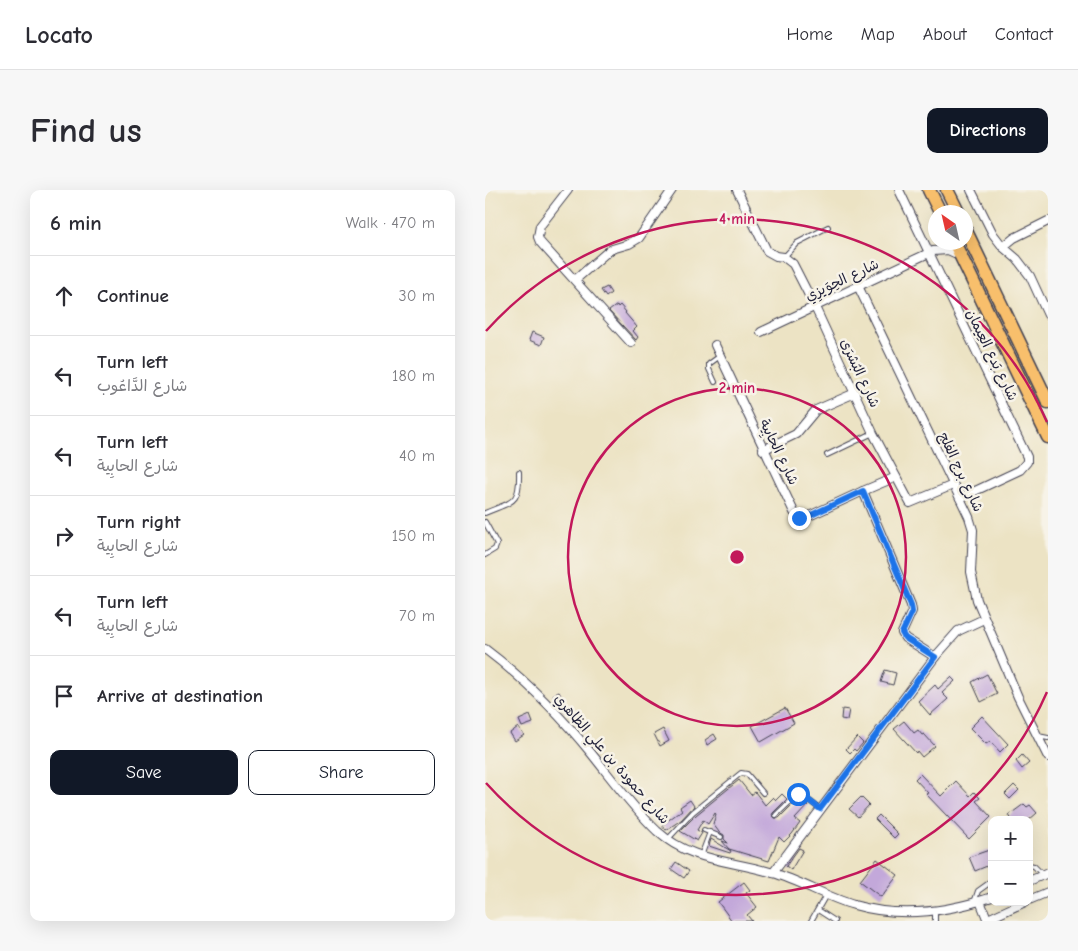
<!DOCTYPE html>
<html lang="en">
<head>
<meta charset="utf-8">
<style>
  :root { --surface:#fff; --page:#f7f7f7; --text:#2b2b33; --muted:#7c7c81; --line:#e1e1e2; --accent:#111827 }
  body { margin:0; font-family:"Comic Neue","Playpen Sans Arabic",sans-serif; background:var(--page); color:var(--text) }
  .controls { position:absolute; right:15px; bottom:15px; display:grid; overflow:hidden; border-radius:10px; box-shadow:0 5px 20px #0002 }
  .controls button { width:45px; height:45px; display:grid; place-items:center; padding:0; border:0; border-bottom:1px solid var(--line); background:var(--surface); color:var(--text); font:25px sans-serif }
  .compass { position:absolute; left:443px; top:15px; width:45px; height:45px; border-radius:50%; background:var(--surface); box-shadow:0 5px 20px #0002; rotate:326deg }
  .stop { position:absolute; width:15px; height:15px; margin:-11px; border:4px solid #1a73e8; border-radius:50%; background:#fff }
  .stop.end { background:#1a73e8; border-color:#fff; box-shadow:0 1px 5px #0008 }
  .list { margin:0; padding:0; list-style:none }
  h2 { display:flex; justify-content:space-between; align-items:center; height:65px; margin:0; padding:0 20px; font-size:21px }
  h2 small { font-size:16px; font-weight:400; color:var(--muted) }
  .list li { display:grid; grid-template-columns:32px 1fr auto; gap:15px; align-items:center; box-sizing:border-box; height:80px; padding:0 20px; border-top:1px solid var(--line) }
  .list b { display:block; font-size:19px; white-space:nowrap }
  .list p { margin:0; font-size:16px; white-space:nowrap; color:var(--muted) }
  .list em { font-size:16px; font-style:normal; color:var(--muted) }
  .actions { display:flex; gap:10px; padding:15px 20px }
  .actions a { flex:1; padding:11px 0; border:1px solid var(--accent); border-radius:10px; text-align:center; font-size:18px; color:var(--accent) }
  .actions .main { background:var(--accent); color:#fff }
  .icon { flex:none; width:28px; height:28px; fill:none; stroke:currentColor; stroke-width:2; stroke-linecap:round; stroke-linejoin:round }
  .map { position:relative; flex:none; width:563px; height:731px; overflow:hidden; border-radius:10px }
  header { display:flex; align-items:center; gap:30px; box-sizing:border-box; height:70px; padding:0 25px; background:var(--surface); border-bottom:1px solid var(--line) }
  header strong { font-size:24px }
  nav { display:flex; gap:28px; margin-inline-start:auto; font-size:18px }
  .intro { display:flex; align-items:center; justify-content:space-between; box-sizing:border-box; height:120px; padding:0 30px }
  h1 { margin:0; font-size:35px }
  .button { padding:12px 22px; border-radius:10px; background:var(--accent); color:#fff; font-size:18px; font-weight:700 }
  main { display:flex; gap:30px; padding:0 30px }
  aside { flex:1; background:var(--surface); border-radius:10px; box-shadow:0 5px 20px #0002 }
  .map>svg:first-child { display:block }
  .building { fill:#c3a8da }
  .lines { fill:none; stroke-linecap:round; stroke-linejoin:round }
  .service-casing { stroke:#403f50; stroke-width:6 }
  .minor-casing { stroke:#403f50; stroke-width:10 }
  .trunk-casing { stroke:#403f50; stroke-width:15 }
  .service { stroke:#fff; stroke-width:4 }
  .minor { stroke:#fff; stroke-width:8 }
  .trunk { stroke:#f8bf6c; stroke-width:12 }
  .route { stroke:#1a73e8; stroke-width:6 }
  .ring { fill:none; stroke:#c2185b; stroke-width:2.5 }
  .labels { text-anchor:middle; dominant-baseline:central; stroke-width:5; stroke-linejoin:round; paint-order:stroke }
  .street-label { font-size:14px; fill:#22223b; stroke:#f7f3e8 }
  .centre { fill:#c2185b; stroke:#f7f3e8; stroke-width:2.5 }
  .ring-label { font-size:15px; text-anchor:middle; font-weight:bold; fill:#c2185b; stroke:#f7f3e8; stroke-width:5; stroke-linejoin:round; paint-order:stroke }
</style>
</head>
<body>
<header>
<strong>Locato</strong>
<nav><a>Home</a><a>Map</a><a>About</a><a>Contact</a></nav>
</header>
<div class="intro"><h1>Find us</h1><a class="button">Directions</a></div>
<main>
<aside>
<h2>6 min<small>Walk · 470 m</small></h2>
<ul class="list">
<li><svg class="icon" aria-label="ahead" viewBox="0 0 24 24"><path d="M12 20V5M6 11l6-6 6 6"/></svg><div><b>Continue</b></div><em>30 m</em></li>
<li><svg class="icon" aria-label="left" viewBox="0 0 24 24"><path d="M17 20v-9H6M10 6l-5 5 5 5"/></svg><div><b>Turn left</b><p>شارع الدَّاعُوب</p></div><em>180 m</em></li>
<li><svg class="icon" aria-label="left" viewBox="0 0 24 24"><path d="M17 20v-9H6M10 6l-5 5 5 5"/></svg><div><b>Turn left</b><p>شارع الحابِية</p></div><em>40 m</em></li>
<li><svg class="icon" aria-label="right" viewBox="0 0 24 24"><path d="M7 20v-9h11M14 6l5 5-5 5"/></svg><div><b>Turn right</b><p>شارع الحابِية</p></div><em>150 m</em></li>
<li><svg class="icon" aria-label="left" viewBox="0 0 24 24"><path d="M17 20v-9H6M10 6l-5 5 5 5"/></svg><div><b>Turn left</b><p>شارع الحابِية</p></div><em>70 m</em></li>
<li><svg class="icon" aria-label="arrive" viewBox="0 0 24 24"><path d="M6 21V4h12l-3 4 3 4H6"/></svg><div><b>Arrive at destination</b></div></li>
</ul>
<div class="actions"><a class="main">Save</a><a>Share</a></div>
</aside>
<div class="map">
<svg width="563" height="731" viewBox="0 0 563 731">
  <rect width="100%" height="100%" fill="#f7f3e8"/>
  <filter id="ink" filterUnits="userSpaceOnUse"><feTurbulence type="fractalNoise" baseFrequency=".02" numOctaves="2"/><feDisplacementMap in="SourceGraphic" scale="10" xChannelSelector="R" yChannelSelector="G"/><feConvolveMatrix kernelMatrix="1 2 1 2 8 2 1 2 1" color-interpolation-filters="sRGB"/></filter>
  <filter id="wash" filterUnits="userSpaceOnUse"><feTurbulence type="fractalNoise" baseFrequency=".0096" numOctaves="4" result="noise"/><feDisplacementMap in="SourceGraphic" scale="20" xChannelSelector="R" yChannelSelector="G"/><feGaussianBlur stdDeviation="1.12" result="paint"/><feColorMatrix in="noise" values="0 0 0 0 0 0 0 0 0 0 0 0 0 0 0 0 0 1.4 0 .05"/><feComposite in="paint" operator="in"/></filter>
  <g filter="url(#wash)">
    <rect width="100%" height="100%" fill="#ece3c4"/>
    <g id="blocks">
      <g class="building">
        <path d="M122,97L126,103L121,107L116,100Z"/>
        <path d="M132,115L133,117L135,115L141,122L140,123L152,137L148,141L153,147L151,150L124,121Z"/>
        <path d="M47,142L59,147L56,155L44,150Z"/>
        <path d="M400,480L411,483L408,495L396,492Z"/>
        <path d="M502,484L512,504L496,512L487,492Z"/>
        <path d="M466,487L470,491L457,503L463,509L445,525L433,511L450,495L453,499Z"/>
        <path d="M74,502L83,520L80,522L68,505Z"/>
        <path d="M300,518L309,533L276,552L267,536Z"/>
        <path d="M357,519L364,520L362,530L356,529Z"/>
        <path d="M45,525L48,533L37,537L34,530Z"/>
        <path d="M497,526L523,554L515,562L505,551L501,554L485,538Z"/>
        <path d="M419,531L429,543L433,540L437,545L439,544L450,556L437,567L432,561L431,563L409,539Z"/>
        <path d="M33,537L39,545L30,551L25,543Z"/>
        <path d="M178,539L184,551L175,556L169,544Z"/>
        <path d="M229,544L232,549L222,555L220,550Z"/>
        <path d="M372,547L378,553L371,561L369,559L365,563L361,559Z"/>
        <path d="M537,565L544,573L537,579L531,571Z"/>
        <path d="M435,584L456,606L471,591L485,606L489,602L495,608L491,611L506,627L484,649L441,604L443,603L430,589Z"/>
        <path d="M254,590L266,605L270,602L280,615L288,607L291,610L297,604L302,609L288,623L287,625L290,628H294L314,608L323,615L310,629L315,633L307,644L299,652L294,647L284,671L244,659L237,651L243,653L239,649V645L234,642L228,634L231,624L230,623L223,634L218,630L212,640L217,643L212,651L195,641L211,625Z"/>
        <path d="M529,595L534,600L525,609L520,604Z"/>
        <path d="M376,607L384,615L373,627L364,619Z"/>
        <path d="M205,610L209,616L196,630L181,640L177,635L197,620L195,617Z"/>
        <path d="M539,614L542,617L545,615L552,623L544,630H527L524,625Z"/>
        <path d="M394,625L413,644L409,648L390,629Z"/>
        <path d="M226,649L246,661L245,663L224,656Z"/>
        <path d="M314,658L318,660L306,680L301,676Z"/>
        <path d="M507,659V674L490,681L484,667Z"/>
        <path d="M392,669L413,685L396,707L375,691Z"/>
        <path d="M191,672L204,681L199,688L186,679Z"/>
        <path d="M259,692L265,700L261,703L272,717L262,725L267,731H247L233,712Z"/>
      </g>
    </g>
  </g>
  <g filter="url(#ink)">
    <use href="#blocks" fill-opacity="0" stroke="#403f50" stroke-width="1"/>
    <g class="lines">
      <g class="service-casing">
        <g id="service">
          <path d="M299,67L312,53L343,37"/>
          <path d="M230,192L224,179V174L235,166"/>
          <path d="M342,265L388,243"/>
          <path d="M0,323C28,311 35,314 34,282"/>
          <path d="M0,332L12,354L10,359L0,365"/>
          <path d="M553,546L563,548"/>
          <path d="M291,625L313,604L317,605L335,619"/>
          <path d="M219,640L236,647"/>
          <path d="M183,649L208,622L256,583L262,584L278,603"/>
          <path d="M216,666L225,642"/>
          <path d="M544,675L549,676L558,685"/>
          <path d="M489,713L493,701L507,691"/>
          <path d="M333,720L350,731"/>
          <path d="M450,720V731"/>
          <path d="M326,731L341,705"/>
        </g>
      </g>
      <g class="minor-casing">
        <g id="minor">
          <path d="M83,0L55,36L53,47L55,52L146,153"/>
          <path d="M252,0L282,61L291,66L299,67L308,74L330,117L388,243L425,313L468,295"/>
          <path d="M414,0L542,267V272L535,280L475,308"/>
          <path d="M486,0L508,44L518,57L532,69L545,86L563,125"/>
          <path d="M518,57L529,48L563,31"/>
          <path d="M90,90L121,63L127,59L144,54L154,48L187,0"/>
          <path d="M373,96L484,327L488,340L486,382L492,410L533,507L563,567"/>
          <path d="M276,142L448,61L463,60L474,65"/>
          <path d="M230,155L309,322L314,328L322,327L378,301L426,415L427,421L417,443L420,448L450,467"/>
          <path d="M278,260L311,244L331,220L370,203"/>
          <path d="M378,301L411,287"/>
          <path d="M0,459C40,489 74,524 106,563C127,589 147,617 172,641C206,672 246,670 288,683C316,691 341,707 369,715C414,728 463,722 507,707"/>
          <path d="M288,683L450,467L473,441L499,429"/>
          <path d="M544,691L563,683"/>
          <path d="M544,710L563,702"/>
          <path d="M495,711L503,731"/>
          <path d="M503,729L540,712"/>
        </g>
      </g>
      <g class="trunk-casing">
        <g id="trunk">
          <path d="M444,0L455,22"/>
          <path d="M462,0L473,22"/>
          <path d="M480,39L563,212"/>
          <path d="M469,52L563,247"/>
        </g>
      </g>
      <use href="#service" class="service"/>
      <use href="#minor" class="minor"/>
      <use href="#trunk" class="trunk"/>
    </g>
  </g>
  <g class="lines" filter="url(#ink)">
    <path class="route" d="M313,604L317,605L335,619L450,467L420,448L417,443L427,422L426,415L378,301L322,327L314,328"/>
  </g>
  <g class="ring">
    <circle cx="252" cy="367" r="169"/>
    <path d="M562 502A338 338 0 0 1 1 593M1 141A338 338 0 0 1 562 232"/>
  </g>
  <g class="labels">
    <g class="street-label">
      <text transform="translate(357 90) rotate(-25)">شارع الحِوَيزِي</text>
      <text transform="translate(507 165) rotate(64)">شارع بَدع العِيمان</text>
      <text transform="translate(375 183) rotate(65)">شارع البُشرَى</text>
      <text transform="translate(294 262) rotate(64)">شارع الحابِية</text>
      <text transform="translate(476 282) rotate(65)">شارع برج الفلج</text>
      <text transform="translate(127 569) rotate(49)">شارع حمودة بن علي الظاهري</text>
    </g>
  </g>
  <circle cx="252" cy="367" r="8" class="centre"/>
  <g class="ring-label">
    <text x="252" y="34">4 min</text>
    <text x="252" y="203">2 min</text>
  </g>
</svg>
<div class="controls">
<button>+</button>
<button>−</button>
</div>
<svg class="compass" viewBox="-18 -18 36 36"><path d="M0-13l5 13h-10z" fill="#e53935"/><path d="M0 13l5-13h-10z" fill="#7c7c81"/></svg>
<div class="stop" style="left:313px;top:604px"></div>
<div class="stop end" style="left:314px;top:328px"></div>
</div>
</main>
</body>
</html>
